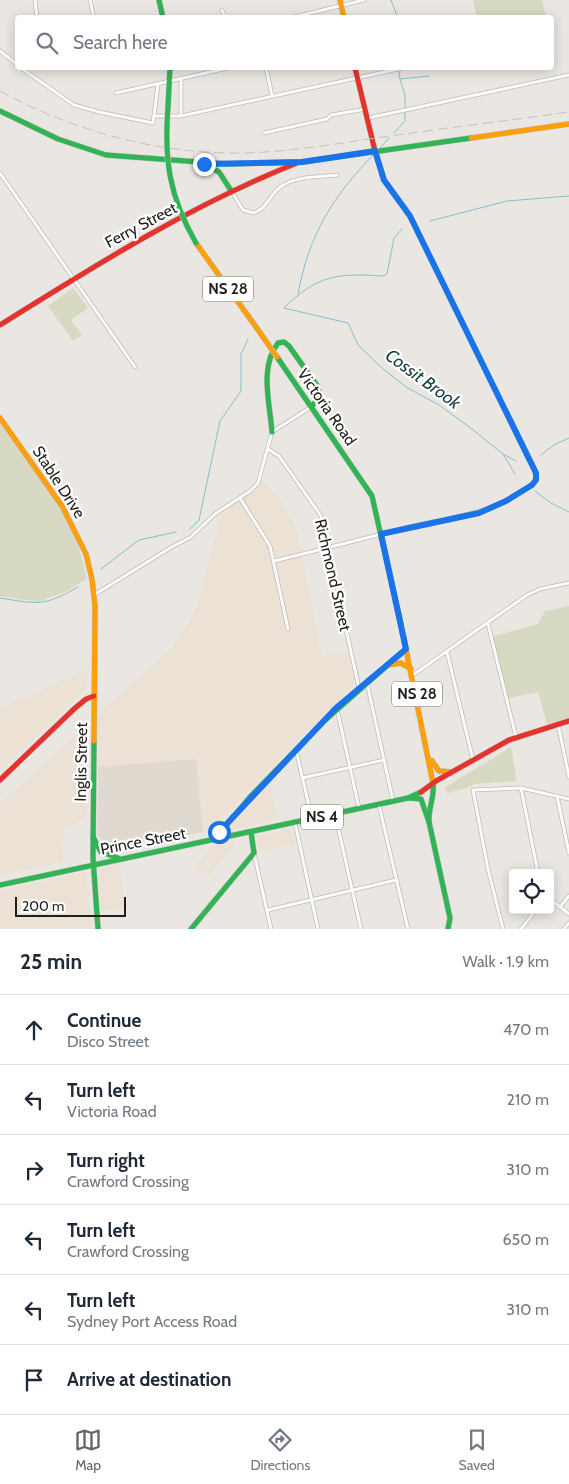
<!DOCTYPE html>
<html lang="en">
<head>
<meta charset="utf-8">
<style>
  :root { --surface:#fff; --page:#f6f6f7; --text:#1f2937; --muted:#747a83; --line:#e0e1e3; --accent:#676562 }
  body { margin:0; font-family:Cabin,sans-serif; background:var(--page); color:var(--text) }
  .controls { position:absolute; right:15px; bottom:15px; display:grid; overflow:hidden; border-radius:5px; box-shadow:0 2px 12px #0003 }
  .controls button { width:45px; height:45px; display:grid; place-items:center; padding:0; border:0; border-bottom:1px solid var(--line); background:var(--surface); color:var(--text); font:25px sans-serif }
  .scale { position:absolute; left:15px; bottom:12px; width:111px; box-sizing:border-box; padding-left:5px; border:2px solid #211f1c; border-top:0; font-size:14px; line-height:18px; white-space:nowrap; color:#211f1c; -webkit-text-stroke:4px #fff; paint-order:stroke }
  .stop { position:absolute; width:15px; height:15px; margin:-11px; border:4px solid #1a73e8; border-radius:50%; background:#fff }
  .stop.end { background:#1a73e8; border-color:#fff; box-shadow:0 1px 5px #0008 }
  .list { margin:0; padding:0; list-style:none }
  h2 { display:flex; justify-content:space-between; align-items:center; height:65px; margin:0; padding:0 20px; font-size:21px }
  h2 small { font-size:16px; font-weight:400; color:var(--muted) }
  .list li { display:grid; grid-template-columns:32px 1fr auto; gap:15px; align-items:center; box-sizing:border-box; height:70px; padding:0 20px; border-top:1px solid var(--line) }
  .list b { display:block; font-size:19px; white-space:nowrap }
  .list p { margin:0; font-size:16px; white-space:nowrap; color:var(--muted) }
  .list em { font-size:16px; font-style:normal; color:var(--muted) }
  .icon { flex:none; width:28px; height:28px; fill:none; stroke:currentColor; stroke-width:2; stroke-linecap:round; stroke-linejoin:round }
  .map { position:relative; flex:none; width:569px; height:929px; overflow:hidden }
  .search { position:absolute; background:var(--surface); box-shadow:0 2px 12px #0003; left:15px; right:15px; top:15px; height:55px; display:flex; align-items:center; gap:12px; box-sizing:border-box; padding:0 18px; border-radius:5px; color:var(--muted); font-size:19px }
  .sheet { height:485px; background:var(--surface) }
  nav { display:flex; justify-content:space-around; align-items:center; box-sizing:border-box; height:70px; border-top:1px solid var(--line); background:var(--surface); font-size:14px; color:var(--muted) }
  nav a { display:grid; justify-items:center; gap:2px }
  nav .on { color:var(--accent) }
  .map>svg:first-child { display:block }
  .commercial { fill:#ebe1d5 }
  .built { fill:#e0d9d0 }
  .green { fill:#d8d9c3 }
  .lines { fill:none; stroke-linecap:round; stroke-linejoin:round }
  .stream { stroke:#89bec8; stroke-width:1 }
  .street-casing { stroke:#bfbcb9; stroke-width:4.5 }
  .fast-casing { stroke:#bfbcb9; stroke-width:6 }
  .slow-casing { stroke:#bfbcb9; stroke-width:6 }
  .jam-casing { stroke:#bfbcb9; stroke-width:6 }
  .street { stroke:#fcfbfb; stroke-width:3 }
  .fast { stroke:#30b455; stroke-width:5 }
  .slow { stroke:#ff9f0a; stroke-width:5 }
  .jam { stroke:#e5322d; stroke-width:5 }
  .rail { stroke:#c1c1c0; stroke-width:1; stroke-dasharray:10 5; stroke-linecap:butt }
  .fast-bridge-casing { stroke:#c7c5c3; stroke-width:6; stroke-linecap:butt }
  .slow-bridge-casing { stroke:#c7c5c3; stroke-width:6; stroke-linecap:butt }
  .fast-bridge { stroke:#30b455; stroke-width:5 }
  .slow-bridge { stroke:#ff9f0a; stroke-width:5 }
  .route { stroke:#1a73e8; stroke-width:6 }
  .labels { text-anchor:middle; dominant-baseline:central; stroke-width:4.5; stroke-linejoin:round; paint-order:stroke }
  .shield { fill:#fff; stroke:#646260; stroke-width:1 }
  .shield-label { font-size:15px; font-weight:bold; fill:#211f1c }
  .street-label { font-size:16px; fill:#211f1c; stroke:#fff }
  .water-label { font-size:18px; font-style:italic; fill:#193f46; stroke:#fff }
</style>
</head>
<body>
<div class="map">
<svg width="569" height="929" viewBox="0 0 569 929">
  <rect width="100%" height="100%" fill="#eae7e3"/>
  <g class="commercial">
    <path d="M261,478L282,502L297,530L322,657L353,650L361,678L210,830L203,832L196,759L98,767L97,716L172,647L185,628L196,609L222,512L256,490L260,486Z"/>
    <path d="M88,669L87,687L82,693L0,771V709Z"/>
    <path d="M87,724V818L64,828L63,862L0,875V805Z"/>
    <path d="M270,783L278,820L225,831Z"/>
    <path d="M292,828L295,844L260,852L257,836Z"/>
    <path d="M235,840L236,843L208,876L195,867L213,845Z"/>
    <path d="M119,865L126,908L100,909L98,872L101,869Z"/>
    <path d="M86,872L92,929H0V890Z"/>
  </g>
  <path class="built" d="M196,759L203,832L146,844L145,841L110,849L98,836V767Z"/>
  <g class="green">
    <path d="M473,0H542L546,17H477Z"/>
    <path d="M73,288L88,308L71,320L82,335L73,341L48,306Z"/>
    <path d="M0,424L62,509L79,548L87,579L65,592L38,602L0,596Z"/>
    <path d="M569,606V721L548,727L538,692L506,699L491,637L538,624L545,611Z"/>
    <path d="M511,747L517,781L474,784L467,788L447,793L445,788L447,786Z"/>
  </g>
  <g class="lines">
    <g class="stream">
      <path d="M391,0L398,18"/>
      <path d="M399,71L400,79L429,76"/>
      <path d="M394,133L405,121V96L400,79"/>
      <path d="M379,149L389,138"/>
      <path d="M430,221L507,201L569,196"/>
      <path d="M402,229L394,238L387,274L383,276C338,273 317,275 284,308L348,323L358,345L382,368L406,387L439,405L472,429L503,454L515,474"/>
      <path d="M298,294C309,234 333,196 375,153"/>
      <path d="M503,454L516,461"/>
      <path d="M541,455L554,445L569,438"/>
      <path d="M535,491L551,503L569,512"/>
      <path d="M190,529L199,520L220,421L241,391V354L248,339"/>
      <path d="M101,569L139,540L176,532"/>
      <path d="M0,598C38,604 43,607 78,587"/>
    </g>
    <g class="street-casing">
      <g id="street">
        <path d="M35,0L37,18"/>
        <path d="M90,0L94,18"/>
        <path d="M222,10L225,18"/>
        <path d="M290,18L364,0"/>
        <path d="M0,51L18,65"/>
        <path d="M21,68L74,105L99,112L153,123L158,84"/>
        <path d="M266,68L272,95"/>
        <path d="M116,93L228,68"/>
        <path d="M154,116H181L403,68"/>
        <path d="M181,116V78"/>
        <path d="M368,118L569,75"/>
        <path d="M264,133L327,119L331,115L366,109"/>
        <path d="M0,173L135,367"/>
        <path d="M232,192L243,210L253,213C266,210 269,196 279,188C293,176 319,177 337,175"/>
        <path d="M268,449L279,456L321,516L359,688"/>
        <path d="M240,498L270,546L288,629"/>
        <path d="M274,561C319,550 364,539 408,527C453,516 502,514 536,480L534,467L410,216L383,180L375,151"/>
        <path d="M94,595L170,548L191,537L215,514L250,491L258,483L272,432L311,407"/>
        <path d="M488,624L516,737"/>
        <path d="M447,652L473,760"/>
        <path d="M413,675L527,595L540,589L569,583"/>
        <path d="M367,683L393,801"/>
        <path d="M337,709L359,808"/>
        <path d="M558,724L569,777"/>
        <path d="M296,750L312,819"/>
        <path d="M302,778L384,760"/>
        <path d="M521,788L538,873"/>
        <path d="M557,796L569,853"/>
        <path d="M379,805L408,929"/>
        <path d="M335,814L361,929"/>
        <path d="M295,823L318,929"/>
        <path d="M254,853L271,929"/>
        <path d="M550,899L569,914"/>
        <path d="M560,907L569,896"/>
        <path d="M268,910L396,880"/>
        <path d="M503,929L488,869L473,790L521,788L569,799"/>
        <path d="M521,929L536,910"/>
        <path d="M564,929L569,923"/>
      </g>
    </g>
    <g class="fast-casing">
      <g id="fast">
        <path d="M159,0L163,18"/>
        <path d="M168,107L170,68"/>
        <path d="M0,111L58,139L106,155L226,164L302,162L471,138"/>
        <path d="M206,165L219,172L232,192"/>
        <path d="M277,357L372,496L400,620"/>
        <path d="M272,432C270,404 259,367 278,343L284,342L289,346L318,387L320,396L311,407"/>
        <path d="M94,741L93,858L98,929"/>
        <path d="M433,783C435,797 428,808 429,822L450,918L448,929"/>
        <path d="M409,798L421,799L429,822"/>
        <path d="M93,837L101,852L118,858"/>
        <path d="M214,840L250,797L324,721L406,649"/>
        <path d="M0,885L408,798L421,792"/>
        <path d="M191,929L254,853L251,832"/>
      </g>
    </g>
    <g class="slow-casing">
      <g id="slow">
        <path d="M340,0L344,18"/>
        <path d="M471,138L569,124"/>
        <path d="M196,243L261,334"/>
        <path d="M0,418L62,506L86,554L92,579L95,606L94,741"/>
        <path d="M400,620L433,783"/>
        <path d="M388,665L401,663L411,669"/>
        <path d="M432,761L439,771L451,772"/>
      </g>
    </g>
    <g class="jam-casing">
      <g id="jam">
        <path d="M355,68L375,151"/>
        <path d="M0,325C96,265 191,205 297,163"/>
        <path d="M0,780L74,709L86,699L94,696"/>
        <path d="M421,792L436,781L509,740L569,721"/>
      </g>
    </g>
    <use href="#street" class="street"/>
    <use href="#fast" class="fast"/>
    <use href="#slow" class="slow"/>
    <use href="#jam" class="jam"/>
    <path class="rail" d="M0,91C75,132 161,155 247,153C297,151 347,142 397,135C454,127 512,120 569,112"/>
    <g class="fast-bridge-casing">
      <path id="fast-bridge" d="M168,107C164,160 169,196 196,243"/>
    </g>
    <g class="slow-bridge-casing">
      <path id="slow-bridge" d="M261,334L277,357"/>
    </g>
    <use href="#fast-bridge" class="fast-bridge"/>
    <use href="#slow-bridge" class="slow-bridge"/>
  </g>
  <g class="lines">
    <path class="route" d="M204,164L302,162L375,151L384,180L410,216L536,473V480L532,485L506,501L479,513L381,534L406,649L336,708L219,832"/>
  </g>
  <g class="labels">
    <g class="shield">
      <rect x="203" y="276.5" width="50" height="25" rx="4"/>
      <rect x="392" y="681.5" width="50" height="25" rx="4"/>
      <rect x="301" y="804.5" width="42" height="25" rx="4"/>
    </g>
    <g class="shield-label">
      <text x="228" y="289">NS 28</text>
      <text x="417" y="694">NS 28</text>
      <text x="322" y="817">NS 4</text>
    </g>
    <g class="street-label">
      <text transform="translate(141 225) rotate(-28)">Ferry Street</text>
      <text transform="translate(327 407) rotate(55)">Victoria Road</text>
      <text transform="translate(59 482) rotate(57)">Stable Drive</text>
      <text transform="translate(333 575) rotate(77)">Richmond Street</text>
      <text transform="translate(81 762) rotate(-89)">Inglis Street</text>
      <text transform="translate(143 841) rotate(-11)">Prince Street</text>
    </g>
    <g class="water-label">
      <text transform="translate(423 379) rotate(36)">Cossit Brook</text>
    </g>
  </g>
</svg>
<div class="controls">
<button><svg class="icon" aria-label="locate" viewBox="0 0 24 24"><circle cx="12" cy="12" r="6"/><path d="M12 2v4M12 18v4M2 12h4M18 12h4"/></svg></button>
</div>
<div class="scale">200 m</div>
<div class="stop" style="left:219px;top:832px"></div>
<div class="stop end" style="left:204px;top:164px"></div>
<div class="search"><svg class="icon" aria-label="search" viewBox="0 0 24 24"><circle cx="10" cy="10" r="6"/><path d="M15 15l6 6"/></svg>Search here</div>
</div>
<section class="sheet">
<h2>25 min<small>Walk · 1.9 km</small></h2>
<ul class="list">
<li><svg class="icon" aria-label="ahead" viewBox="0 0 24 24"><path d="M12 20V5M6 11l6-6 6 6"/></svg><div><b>Continue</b><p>Disco Street</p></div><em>470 m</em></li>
<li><svg class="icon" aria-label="left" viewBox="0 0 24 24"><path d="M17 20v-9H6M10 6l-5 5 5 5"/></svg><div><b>Turn left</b><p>Victoria Road</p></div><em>210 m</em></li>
<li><svg class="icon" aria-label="right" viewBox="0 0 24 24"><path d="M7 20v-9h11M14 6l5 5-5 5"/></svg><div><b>Turn right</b><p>Crawford Crossing</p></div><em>310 m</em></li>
<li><svg class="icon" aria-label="left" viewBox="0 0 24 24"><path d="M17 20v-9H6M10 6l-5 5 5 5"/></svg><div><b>Turn left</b><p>Crawford Crossing</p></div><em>650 m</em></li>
<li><svg class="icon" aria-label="left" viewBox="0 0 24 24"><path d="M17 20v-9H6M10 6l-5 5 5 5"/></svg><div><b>Turn left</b><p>Sydney Port Access Road</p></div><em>310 m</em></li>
<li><svg class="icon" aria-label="arrive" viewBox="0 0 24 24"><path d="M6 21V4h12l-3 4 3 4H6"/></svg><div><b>Arrive at destination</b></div></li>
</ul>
</section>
<nav>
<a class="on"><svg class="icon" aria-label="map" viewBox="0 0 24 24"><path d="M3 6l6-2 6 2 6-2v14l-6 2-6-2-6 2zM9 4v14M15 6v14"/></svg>Map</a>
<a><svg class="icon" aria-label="directions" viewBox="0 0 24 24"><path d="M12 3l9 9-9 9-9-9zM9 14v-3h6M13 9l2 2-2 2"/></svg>Directions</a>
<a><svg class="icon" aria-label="saved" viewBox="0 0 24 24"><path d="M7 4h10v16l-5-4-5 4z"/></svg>Saved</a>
</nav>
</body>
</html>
